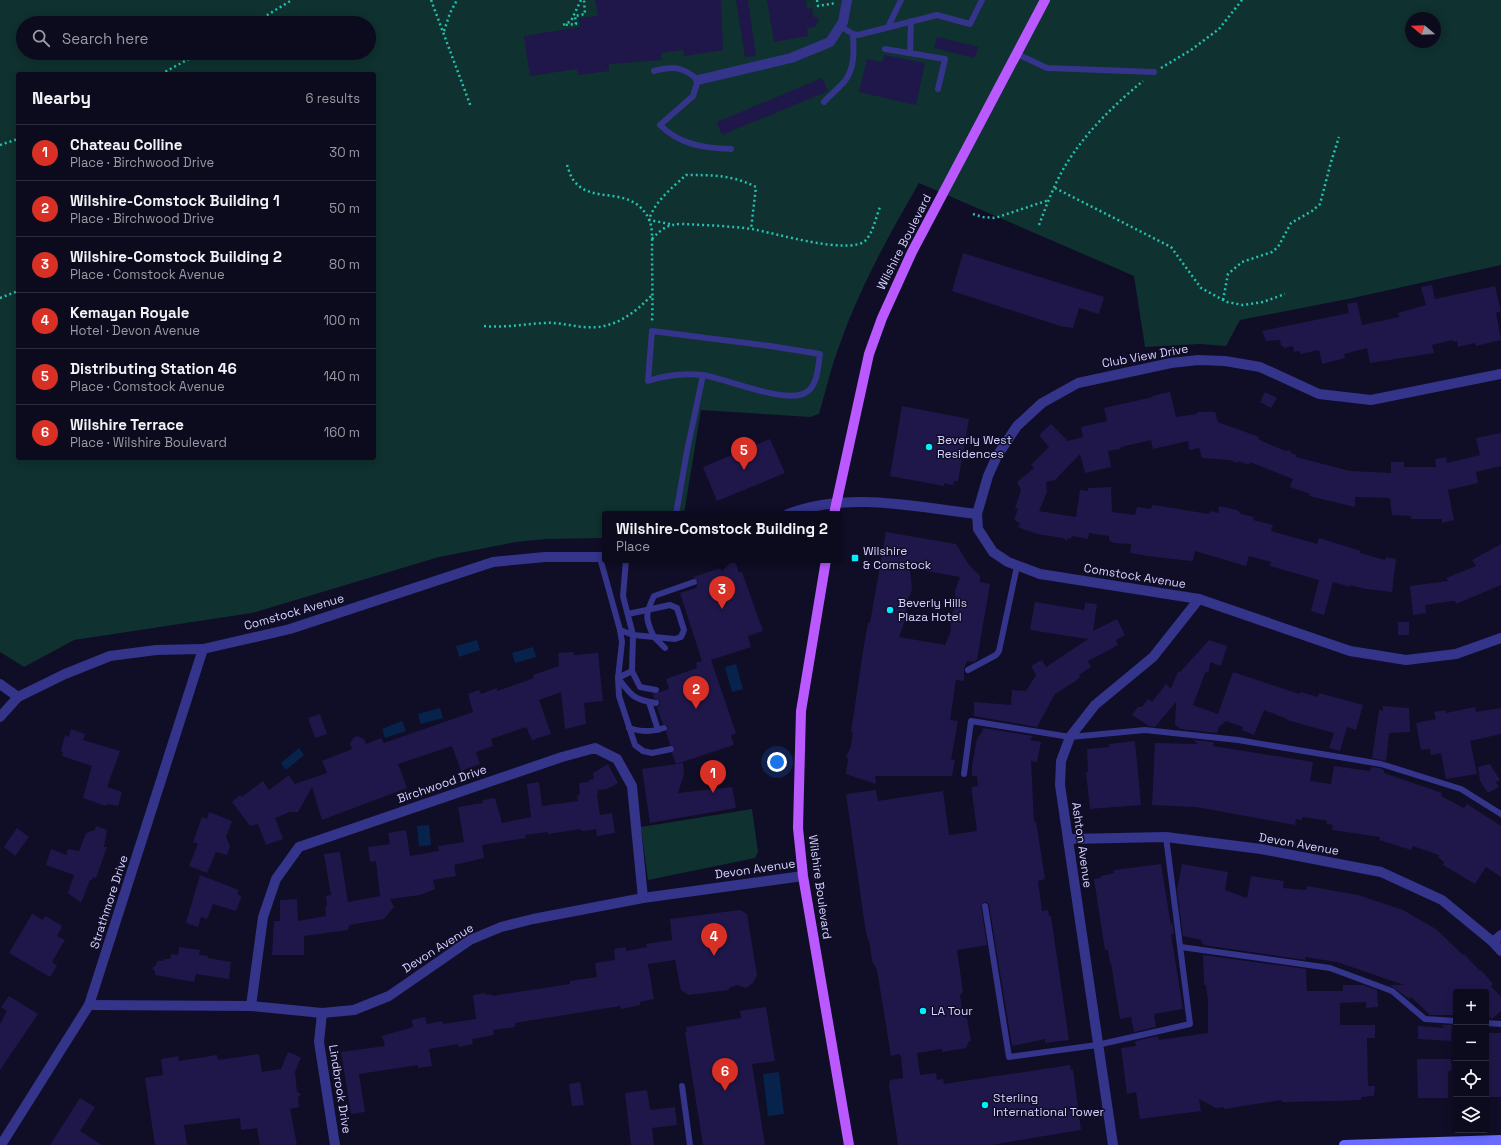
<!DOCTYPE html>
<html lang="en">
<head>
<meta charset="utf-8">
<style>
  :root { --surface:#0c0a1d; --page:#151326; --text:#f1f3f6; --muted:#9a9aa4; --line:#2c2b3b; --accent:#d93025 }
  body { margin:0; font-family:"Space Grotesk",sans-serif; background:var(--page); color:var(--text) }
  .controls { position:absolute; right:12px; bottom:12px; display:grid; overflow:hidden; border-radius:4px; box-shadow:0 2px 10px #0003 }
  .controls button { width:36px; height:36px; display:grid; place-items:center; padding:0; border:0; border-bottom:1px solid var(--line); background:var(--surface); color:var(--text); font:20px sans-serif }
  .compass { position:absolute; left:1405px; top:12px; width:36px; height:36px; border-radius:50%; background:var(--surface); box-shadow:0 2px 10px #0003; rotate:289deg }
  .you { position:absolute; left:777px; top:762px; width:14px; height:14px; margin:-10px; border:3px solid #fff; border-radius:50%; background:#1a73e8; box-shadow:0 0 0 6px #1a73e833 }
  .badge { display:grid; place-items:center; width:26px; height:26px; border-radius:50%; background:var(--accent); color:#fff; font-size:13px; font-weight:700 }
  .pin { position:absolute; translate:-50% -33px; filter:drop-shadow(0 1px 2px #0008) }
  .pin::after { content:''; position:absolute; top:21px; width:14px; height:12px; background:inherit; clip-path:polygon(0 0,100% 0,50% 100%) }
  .popup { position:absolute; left:602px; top:511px; width:240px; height:52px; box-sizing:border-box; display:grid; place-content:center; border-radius:4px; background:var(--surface); filter:drop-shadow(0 1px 3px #0005); font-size:13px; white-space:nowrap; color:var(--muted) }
  .popup b { font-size:15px; color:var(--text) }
  .popup::after { content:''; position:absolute; left:50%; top:100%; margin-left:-8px; border:8px solid transparent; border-top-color:var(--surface) }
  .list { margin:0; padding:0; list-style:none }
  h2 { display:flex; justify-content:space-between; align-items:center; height:52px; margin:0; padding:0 16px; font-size:17px }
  h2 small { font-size:13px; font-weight:400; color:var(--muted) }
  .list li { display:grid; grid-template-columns:26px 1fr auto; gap:12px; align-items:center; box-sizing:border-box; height:56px; padding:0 16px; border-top:1px solid var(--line) }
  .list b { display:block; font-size:15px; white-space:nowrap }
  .list p { margin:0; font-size:13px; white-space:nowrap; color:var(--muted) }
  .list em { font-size:13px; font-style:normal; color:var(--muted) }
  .icon { flex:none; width:22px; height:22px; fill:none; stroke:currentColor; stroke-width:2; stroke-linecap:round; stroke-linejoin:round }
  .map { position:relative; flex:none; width:1501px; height:1145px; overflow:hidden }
  .search { position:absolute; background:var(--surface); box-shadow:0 2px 10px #0003; left:16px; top:16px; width:360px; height:44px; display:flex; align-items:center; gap:10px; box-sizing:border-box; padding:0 14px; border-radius:22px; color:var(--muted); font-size:15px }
  .panel { position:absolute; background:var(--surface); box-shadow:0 2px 10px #0003; left:16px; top:72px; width:360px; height:388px; border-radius:4px }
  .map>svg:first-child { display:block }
  .green { fill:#0f312f; fill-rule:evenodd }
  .water { fill:#07234b }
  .building { fill:#1f1749; fill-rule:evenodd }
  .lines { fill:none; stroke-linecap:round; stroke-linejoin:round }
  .path { stroke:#24c2b1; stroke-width:2.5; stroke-dasharray:2 3; stroke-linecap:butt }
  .service { stroke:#33348a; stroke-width:6 }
  .minor { stroke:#33348a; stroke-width:10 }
  .secondary { stroke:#696cff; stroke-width:10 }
  .primary { stroke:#ba59ff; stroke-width:10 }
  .poi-dot { fill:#00effd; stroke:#100d27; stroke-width:1.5 }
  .labels { text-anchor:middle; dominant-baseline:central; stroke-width:3; stroke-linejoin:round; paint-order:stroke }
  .street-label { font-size:12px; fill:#d6d2ff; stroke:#100d27 }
  .poi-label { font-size:12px; fill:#d6d2ff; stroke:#100d27; text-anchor:start }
</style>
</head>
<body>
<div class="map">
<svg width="1501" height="1145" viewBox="0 0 1501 1145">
  <rect width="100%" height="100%" fill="#100d27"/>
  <g class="green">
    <path d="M0,0H1501V265L1353,298L1240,320L1226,346L1200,344L1145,347L1134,276L919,183C889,235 860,287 840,344C831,366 826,391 819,414L810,417L701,410L684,514H605V538L546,539L516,542L439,557L252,613L74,640L24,667L0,652ZM1411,18H1435V42H1411ZM23,23H369V53H23ZM18,74H374V458H18Z"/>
    <path d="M752,809L758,852L755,858L648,880L641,827Z"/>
  </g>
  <g class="water">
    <path d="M477,640L480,650L459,657L456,646Z"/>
    <path d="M533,647L536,657L515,663L512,653Z"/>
    <path d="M736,664L743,689L732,692L725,667Z"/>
    <path d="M440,708L443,718L421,724L418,714Z"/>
    <path d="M402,721L406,731L385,738L382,729Z"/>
    <path d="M299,748L304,755L286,770L281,763Z"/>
    <path d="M429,825L431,845L419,846L417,826Z"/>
    <path d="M779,1072L784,1114L768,1116L763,1074Z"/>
  </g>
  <g class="building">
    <path d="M595,0H721L723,50L684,56L683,50L661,53L662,60L609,64V71L578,75L577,69L530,76L524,36L580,27L579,18L598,16Z"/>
    <path d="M736,0H748L756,56L745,57Z"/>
    <path d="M767,0H806L807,9L812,8L813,16L819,19L815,27L807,28L808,36L774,42Z"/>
    <path d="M937,37L979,47L974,58L934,48Z"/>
    <path d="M884,55L925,63L916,105L859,92L867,59L882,62Z"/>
    <path d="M822,78L828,91L722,135L717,122Z"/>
    <path d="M963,253L1104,297L1099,314L1079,308L1073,328L1060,326L952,291Z"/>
    <path d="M1432,285L1435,299L1495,286L1501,311L1496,313L1501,340L1476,346L1475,343L1458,347L1457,341L1453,342V340L1432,345L1434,353L1370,363L1367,348L1344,354L1345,358L1322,364L1319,350L1300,354V351L1294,352L1293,346L1284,348L1283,346H1281L1280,340L1266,341L1262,331L1349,313L1347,304L1357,302L1362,325L1399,317L1398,313L1426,305L1421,287Z"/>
    <path d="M1170,392L1176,417L1197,414V412H1215L1218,422L1259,437L1258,439L1273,446L1286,451L1290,450L1291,453L1297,455L1296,457L1350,471L1391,473V462H1404V467H1436L1435,459L1446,457L1447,463L1480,455L1476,438L1501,433V466L1476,472L1478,483L1448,490L1454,520L1442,523V519H1411V516L1392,515L1390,498L1355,497V507L1309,496L1310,494L1290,487L1293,479L1250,462L1249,465L1239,461L1238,463L1229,460L1202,458L1199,448L1189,450L1188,441L1153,449L1151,440L1121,447L1120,449L1108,451L1111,467L1085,473L1080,454L1055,480L1046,482L1047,492L1039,511L1076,517L1080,490L1088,491V488L1111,487L1112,512L1135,515L1137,507L1150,509L1153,505L1209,514L1210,511L1218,513L1219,506L1237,510L1241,514L1254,517L1253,520L1273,525L1271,531L1317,544L1319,538L1361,551L1360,553L1385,560L1386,557L1396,559L1392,592L1366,589L1350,585V587L1333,582L1324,615L1311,611L1319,580L1270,566L1271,562L1249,556L1246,566L1195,551L1193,560L1191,561L1155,557L1130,553L1131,544L1114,543L1109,540V536L1089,533L1088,539L1072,536L1071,539L1068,538L1067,541L1063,538L1037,534L1018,527L1020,523L1014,520L1018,509L1015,508L1021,490L1017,482L1034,468L1031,465L1049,447L1039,435L1051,424L1068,441L1083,437L1081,427L1107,421L1104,408L1153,397L1152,396Z"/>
    <path d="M1265,392L1277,398L1271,408L1260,402Z"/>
    <path d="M902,406L969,419L958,481H954L953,485L944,483V486L890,476Z"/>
    <path d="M770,439L785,473L717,501L703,467Z"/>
    <path d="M886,532L956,544L969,565L980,576V582L990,584L977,660L973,662L967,661L964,669V681L956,680L950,720L958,721L951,759L955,760L952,776H875L876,784L846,774L848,759L846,756L850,749L853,733L851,732L864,645L868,623H870ZM910,568L960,577L955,591L956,605L950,618L951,631L945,645L899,637L907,615L906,603L912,590Z"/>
    <path d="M1501,544V585L1456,604L1455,601H1452L1425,605L1426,613L1413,615L1410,586L1448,581L1446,578L1476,566L1472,560Z"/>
    <path d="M735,561L739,573L742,572L763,631L748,636L751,647L711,660L736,733L731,735L734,745L676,764L672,753L675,748L670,745L666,732L668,726L663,724L657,707L660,706V702L654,698L653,694L669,689L666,679L697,668L696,663L702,661L680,593L696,588L698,581L693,577L724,567L723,564Z"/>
    <path d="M1035,602L1084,610L1085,603L1097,604L1093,631L1117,619L1125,635L1116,640L1118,645L1088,661L1091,667L1079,675L1080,677L1077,680L1055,694L1037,727L974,716V702L1011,705L1012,690L1026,691L1036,675L1031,666L1042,660L1046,667L1088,639L1030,630Z"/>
    <rect x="1398" y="622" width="11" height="13"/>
    <path d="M1209,640L1227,646L1221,666L1210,662L1209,671L1205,673L1193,705L1218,714L1233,672L1299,694L1300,692L1318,697L1319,693L1363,705L1356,730L1347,727L1340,751L1329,748L1334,733L1287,720V719L1264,710L1254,735L1242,730L1243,727L1226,721L1219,727L1217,733L1181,729L1175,725L1176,702L1155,727L1149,726L1132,715L1138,707H1142L1148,699L1152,702L1166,684L1171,689L1178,671L1180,672Z"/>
    <path d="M573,652L574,655L598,653L603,701L584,703L586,724L565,729L561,692L539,700L551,734L532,740L526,727L491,739L493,746L476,752L480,764L461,771L452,746L398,764L407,788L322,820L312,787L298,812H290L275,818L283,839L266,845L258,824L250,826L232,802L240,795L242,797L263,781L269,790L289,775L295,784L327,773L322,761L352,749L350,744L353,738L357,736L364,739L366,744L381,738L384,743L473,712L468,694L479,690L481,694L497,688V691L534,678L533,675L559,666L558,653Z"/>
    <path d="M1383,706L1409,708L1410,732L1389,733L1386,761L1372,758L1379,710L1383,711Z"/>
    <path d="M1475,707L1476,712L1501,708V734L1470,741L1477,774L1446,779L1441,753L1431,755L1430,749L1421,750L1416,723L1436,719L1434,712L1446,710V713Z"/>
    <path d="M320,714L327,734L315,738L308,718Z"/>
    <path d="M983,728L1033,736L1030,740L1041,742L1037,762L1031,761L1034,822L1036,821L1045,879L1038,881L1042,911L1048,910L1049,916H1051L1069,1040L1045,1043V1039L1012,1046L989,905L987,902H984L981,907L987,945L957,950L963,992L960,995L963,1017L967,1018L971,1041H969L966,1048L942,1052V1049L917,1053L920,1075L936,1073L937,1080L943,1079L944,1084L1070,1065L1071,1070L1073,1069L1081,1130L991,1145H898L889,1085L890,1080L903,1078L901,1056L899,1054L891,1056L877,970L872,961L870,945L866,933L846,794L876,790L878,801L943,791L949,835L977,831L972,793V787L978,786L977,776H972V766L977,738L982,732Z"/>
    <path d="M71,729L85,734L83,740L120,751L107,787L122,792L118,806L107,804L106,806L83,798L92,766L62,756L63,752L61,751L65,735L69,737Z"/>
    <path d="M1193,740L1214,742L1213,746L1313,762L1310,781L1331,784L1334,766L1370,771L1371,767L1380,768L1384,770V773L1442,793L1441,796L1464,808L1467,804L1501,826V877L1486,867L1475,884L1443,865L1444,862L1438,857L1439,855L1413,846L1411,850L1379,840L1380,837L1332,830L1333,825L1327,824V821L1323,820L1302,817V820L1296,819L1295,825L1196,807L1152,805L1155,743L1198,744Z"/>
    <path d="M1135,741L1141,805L1090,809L1086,772H1088L1087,749L1109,747V744Z"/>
    <path d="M683,763L684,774L678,793L732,787L736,808L650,823L642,769Z"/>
    <path d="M608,764L618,783L607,789L598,790V793L597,794L600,815L612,813L615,833L597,836L596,829L583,831L580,829L548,834V832L525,835L526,838L482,845L484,858L454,865L456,876L433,880L435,889L420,895L390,899L394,907L384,919L349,925L348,930L304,936V955H272L274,921H280V900L297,899L298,921L326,916L325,906H327L326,896L331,895L324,854L340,852L348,902L380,896L376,861L370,862L368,847L390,844L388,833L406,830L410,856L439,851L438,846L464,842L458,807L483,803V800L495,798L502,823L531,817L527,784L539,782L542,806L578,801L577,796L580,794L579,783L589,782L588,780L594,779L593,773Z"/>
    <path d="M1490,764L1500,780L1496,782L1499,787L1488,793L1480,781L1478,767Z"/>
    <path d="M209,812L232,821L226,837L230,846L227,855L216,852L207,873L189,866L198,844L193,842L202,817L207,819Z"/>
    <path d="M96,826L107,830L104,847H107L96,878L93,877L92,880H90L81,903L68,893L74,875L46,865L51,849L66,855L68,849L79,851L86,833L95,830Z"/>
    <path d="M17,828L29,837L15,856L4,847Z"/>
    <path d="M1161,864L1171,926L1172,920L1174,934H1171L1183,1009L1154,1014L1156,1027L1134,1032L1131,1017L1120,1019L1111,963L1110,964L1108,950H1105L1094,879L1101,878V876L1114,873V870Z"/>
    <path d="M1182,864L1228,872L1225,890L1247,898L1251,876L1284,881L1283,888L1306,890L1307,886L1358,895L1403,910L1436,929L1463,955L1464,954L1480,971L1481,970L1493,984L1491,986L1501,997V1011L1492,1019L1486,1014V992H1456V1015H1430L1411,997L1409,999L1390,985H1404L1337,962L1305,957L1306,960L1203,945L1201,940L1183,936L1177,890Z"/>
    <path d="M200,875L239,890L237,894L241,896V898L236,911L213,904L207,919L201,917L198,927L186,923Z"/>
    <path d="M740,910L747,914L757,975L753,983L746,988L737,985L729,988V990L688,995L681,990L675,960L648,964L654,999L640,1002V1005L621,1009L620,1006L515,1023V1027L493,1030L494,1035L472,1039L473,1044L459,1047L458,1044L429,1049L432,1066L418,1068V1065L359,1074L365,1112L351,1114L341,1052L385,1046L382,1036L413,1027L412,1020L425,1017L427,1024L442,1021L443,1024L476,1019L473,995L486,993V995L491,994L492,996L570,984V981L597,977L595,963L615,960L614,949L626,947V951L647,947L646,944L672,940L670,919Z"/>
    <path d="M32,914L43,920L45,916L61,925V929L57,936L65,940L52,962L57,966L50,977L9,953Z"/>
    <path d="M179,947L200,950L199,955L208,956V958L231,962L229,979L196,974L194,982L155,975V971L152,968L156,965L157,961H163L164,959H170L171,954L178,955Z"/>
    <path d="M1203,955L1306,969L1307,991H1343V985H1363L1377,990L1378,1007L1366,1008V1002L1340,1003V1025H1375V1038H1367L1368,1086H1375L1374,1096L1361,1097V1100L1333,1101L1282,1102V1100L1224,1109V1107L1216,1108L1199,1099L1201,1111L1140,1119L1136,1092L1127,1094L1121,1048L1136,1046L1135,1041L1158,1036L1159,1040L1208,1033V1001L1206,985H1204Z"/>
    <path d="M9,996L38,1014L0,1070V1024L7,1011L1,1007Z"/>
    <path d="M766,1007L775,1061L752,1064L765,1145H703L685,1032H687L686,1027L741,1018L740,1011Z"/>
    <path d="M1441,1025H1452L1451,1041L1418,1039V1026L1445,1028Z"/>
    <path d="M1486,1033H1501V1097H1486L1488,1044H1486Z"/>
    <path d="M288,1052L294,1054L301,1058L295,1072L297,1092L301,1094L298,1098L299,1107L290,1109L297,1145H260L257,1128L241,1130L240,1118L184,1125L187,1145H155L145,1078L163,1075L161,1059L178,1056L179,1061L217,1055L218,1060L259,1054L262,1072L281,1069Z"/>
    <path d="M1417,1059H1451L1452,1069L1448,1072V1098H1418Z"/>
    <path d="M580,1082L584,1105L572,1106L569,1084Z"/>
    <path d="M647,1090L650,1110L675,1107L677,1125L652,1128L654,1145H631L625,1093Z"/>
    <path d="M80,1098L95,1107L80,1131L102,1145H50Z"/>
  </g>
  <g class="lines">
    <g class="path">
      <path d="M431,0L471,107"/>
      <path d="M581,0L571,21L563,25L576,24L575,16L585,14L584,0"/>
      <path d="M817,0L818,6L836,3"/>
      <path d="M254,23L292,0"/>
      <path d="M444,31L450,13L457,0"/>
      <path d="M1161,68L1191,50L1219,29L1242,0"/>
      <path d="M161,74L200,53"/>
      <path d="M0,145L18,139"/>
      <path d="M567,165C569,171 571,178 575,182C594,205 631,184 649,219C653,228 652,240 652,249C652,274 653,298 652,323"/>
      <path d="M1055,188L1171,247L1201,288L1227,302L1243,305L1263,302L1285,294"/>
      <path d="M973,214L983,217L995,218L1049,200"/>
      <path d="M670,224L649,220C654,202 673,187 686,175C711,175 733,175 756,187L751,229"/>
      <path d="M1039,225C1047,204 1055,182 1067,163C1086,132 1115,104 1143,81"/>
      <path d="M652,239C661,229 668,224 682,224C705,225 729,226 752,229C774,233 848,255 865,241C873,233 876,217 880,207"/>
      <path d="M0,298L18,291"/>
      <path d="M1223,300L1228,274L1242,262L1272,252L1278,247L1291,223L1312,211L1320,204L1331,162L1339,137"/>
      <path d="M484,326C504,328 524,324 545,323C558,322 571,326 584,327C613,330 634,314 653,294"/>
    </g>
    <g class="service">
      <path d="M840,26L853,34L858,35L937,15L970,24L982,0"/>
      <path d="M888,27L901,0"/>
      <path d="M885,49L945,59L938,89"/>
      <path d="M910,53L911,21"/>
      <path d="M1017,54L1047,68L1154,72"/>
      <path d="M654,71C673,66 682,66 698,80L693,96L660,125C680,145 704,148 731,149"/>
      <path d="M824,102C830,95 838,89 844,82C855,69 854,51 853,34"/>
      <path d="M652,331L770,346L820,354C818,366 818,383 808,391C790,407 726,378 702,375C683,373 666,375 648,381Z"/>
      <path d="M676,514L687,451L703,375"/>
      <path d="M600,558L620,630L622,642L618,678L619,696L635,745L643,751L652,753L671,749"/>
      <path d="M626,560L623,596L633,635L632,671L640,687L656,690"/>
      <path d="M628,614L670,605L677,608L684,630L681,637L675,639L654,637C645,619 645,614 654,596L694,582"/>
      <path d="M620,630L633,635L654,637L665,648"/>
      <path d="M968,670L996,655L999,651L1017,566"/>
      <path d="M618,678C631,695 633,700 656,703"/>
      <path d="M618,678L632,671"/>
      <path d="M649,702L658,730"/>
      <path d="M629,728C642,732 651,732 664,728"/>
      <path d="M964,774L971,721L1070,737L1145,730L1238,740L1381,764L1461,789L1501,814"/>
      <path d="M985,906L1009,1057L1097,1045L1190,1024L1166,837"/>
      <path d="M1181,947L1330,968L1392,991L1425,1019L1456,1021"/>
      <path d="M1486,1023L1501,1024"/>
      <path d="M682,1086L690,1145"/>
    </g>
    <g class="minor">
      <path d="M698,80L791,58L830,42L843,22L847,0"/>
      <path d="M1501,374L1371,400L1319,394L1260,367L1225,361L1198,360L1171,363L1078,383L1042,403L1017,426L997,456L988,476L977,514L978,529L993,552L1008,562L1040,574L1199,599L1350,651L1406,660L1456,654L1501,638"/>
      <path d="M788,514C849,491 914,507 977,514"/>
      <path d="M0,684L18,697"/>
      <path d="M0,717L18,697L65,674L110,656L156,650L203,649L290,629L493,562L545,557H605"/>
      <path d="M1068,839L1166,837L1261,849L1381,872L1442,900L1493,942L1501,951"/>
      <path d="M1493,942L1501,935"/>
      <path d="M89,1005L251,1006L322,1013L354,1010L389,996L470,940L501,927L533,919L643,898L803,876"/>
      <path d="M251,1006L263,917L276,879L299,847L562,757L595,748L617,759L632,786L643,898"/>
      <path d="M322,1013L319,1042L335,1145"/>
      <path d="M1,1145L89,1005L203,649"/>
      <path d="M1113,1145L1060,785L1061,761L1070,737L1095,705L1153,657L1199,599"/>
    </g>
    <path class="secondary" d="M1344,1145L1501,1140"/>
    <g class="primary">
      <path d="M834,514L869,354L882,318L912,252L1045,0"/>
      <path d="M826,560L801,711L798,828L803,876L849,1145"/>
    </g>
  </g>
  <g class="poi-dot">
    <circle cx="929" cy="447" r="4"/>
    <rect x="851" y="554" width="8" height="8" rx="2"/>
    <circle cx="890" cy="610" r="4"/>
    <circle cx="923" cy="1011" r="4"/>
    <circle cx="985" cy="1105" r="4"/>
  </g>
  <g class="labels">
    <g class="street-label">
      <text transform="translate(904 242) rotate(-63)">Wilshire Boulevard</text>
      <text transform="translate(1145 356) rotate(-10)">Club View Drive</text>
      <text transform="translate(1135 576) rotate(9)">Comstock Avenue</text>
      <text transform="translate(294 612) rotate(-16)">Comstock Avenue</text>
      <text transform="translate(442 784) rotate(-19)">Birchwood Drive</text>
      <text transform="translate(1299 844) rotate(10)">Devon Avenue</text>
      <text transform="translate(1082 845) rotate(82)">Ashton Avenue</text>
      <text transform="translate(755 869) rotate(-8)">Devon Avenue</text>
      <text transform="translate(820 887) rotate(82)">Wilshire Boulevard</text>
      <text transform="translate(109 902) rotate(-72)">Strathmore Drive</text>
      <text transform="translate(438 948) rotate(-32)">Devon Avenue</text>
      <text transform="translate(340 1089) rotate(81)">Lindbrook Drive</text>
    </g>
    <g class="poi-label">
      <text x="937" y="440">Beverly West<tspan x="937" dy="14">Residences</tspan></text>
      <text x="863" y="551">Wilshire<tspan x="863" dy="14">&amp; Comstock</tspan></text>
      <text x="898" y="603">Beverly Hills<tspan x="898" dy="14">Plaza Hotel</tspan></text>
      <text x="931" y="1011">LA Tour</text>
      <text x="993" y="1098">Sterling<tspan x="993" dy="14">International Tower</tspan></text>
    </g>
  </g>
</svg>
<div class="controls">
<button>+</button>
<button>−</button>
<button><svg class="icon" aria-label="locate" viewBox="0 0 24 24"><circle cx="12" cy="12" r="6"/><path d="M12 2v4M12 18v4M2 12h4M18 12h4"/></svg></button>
<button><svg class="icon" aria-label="layers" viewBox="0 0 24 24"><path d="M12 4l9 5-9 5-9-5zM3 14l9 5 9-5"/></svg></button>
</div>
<svg class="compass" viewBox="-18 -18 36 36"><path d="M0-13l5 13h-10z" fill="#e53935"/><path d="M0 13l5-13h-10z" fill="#9a9aa4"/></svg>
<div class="you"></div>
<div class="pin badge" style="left:713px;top:793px">1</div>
<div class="pin badge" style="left:696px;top:709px">2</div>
<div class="pin badge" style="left:722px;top:609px">3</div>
<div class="popup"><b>Wilshire-Comstock Building 2</b>Place</div>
<div class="pin badge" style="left:714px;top:956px">4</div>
<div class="pin badge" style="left:744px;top:470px">5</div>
<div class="pin badge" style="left:725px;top:1091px">6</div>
<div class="search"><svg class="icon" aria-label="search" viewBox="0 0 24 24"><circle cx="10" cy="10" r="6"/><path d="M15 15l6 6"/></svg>Search here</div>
<section class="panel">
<h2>Nearby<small>6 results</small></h2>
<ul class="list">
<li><span class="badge">1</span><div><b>Chateau Colline</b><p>Place · Birchwood Drive</p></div><em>30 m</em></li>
<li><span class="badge">2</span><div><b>Wilshire-Comstock Building 1</b><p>Place · Birchwood Drive</p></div><em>50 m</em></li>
<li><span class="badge">3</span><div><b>Wilshire-Comstock Building 2</b><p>Place · Comstock Avenue</p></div><em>80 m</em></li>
<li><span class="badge">4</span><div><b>Kemayan Royale</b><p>Hotel · Devon Avenue</p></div><em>100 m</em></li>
<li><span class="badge">5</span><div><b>Distributing Station 46</b><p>Place · Comstock Avenue</p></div><em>140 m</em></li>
<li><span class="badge">6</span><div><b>Wilshire Terrace</b><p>Place · Wilshire Boulevard</p></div><em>160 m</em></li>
</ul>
</section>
</div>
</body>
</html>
